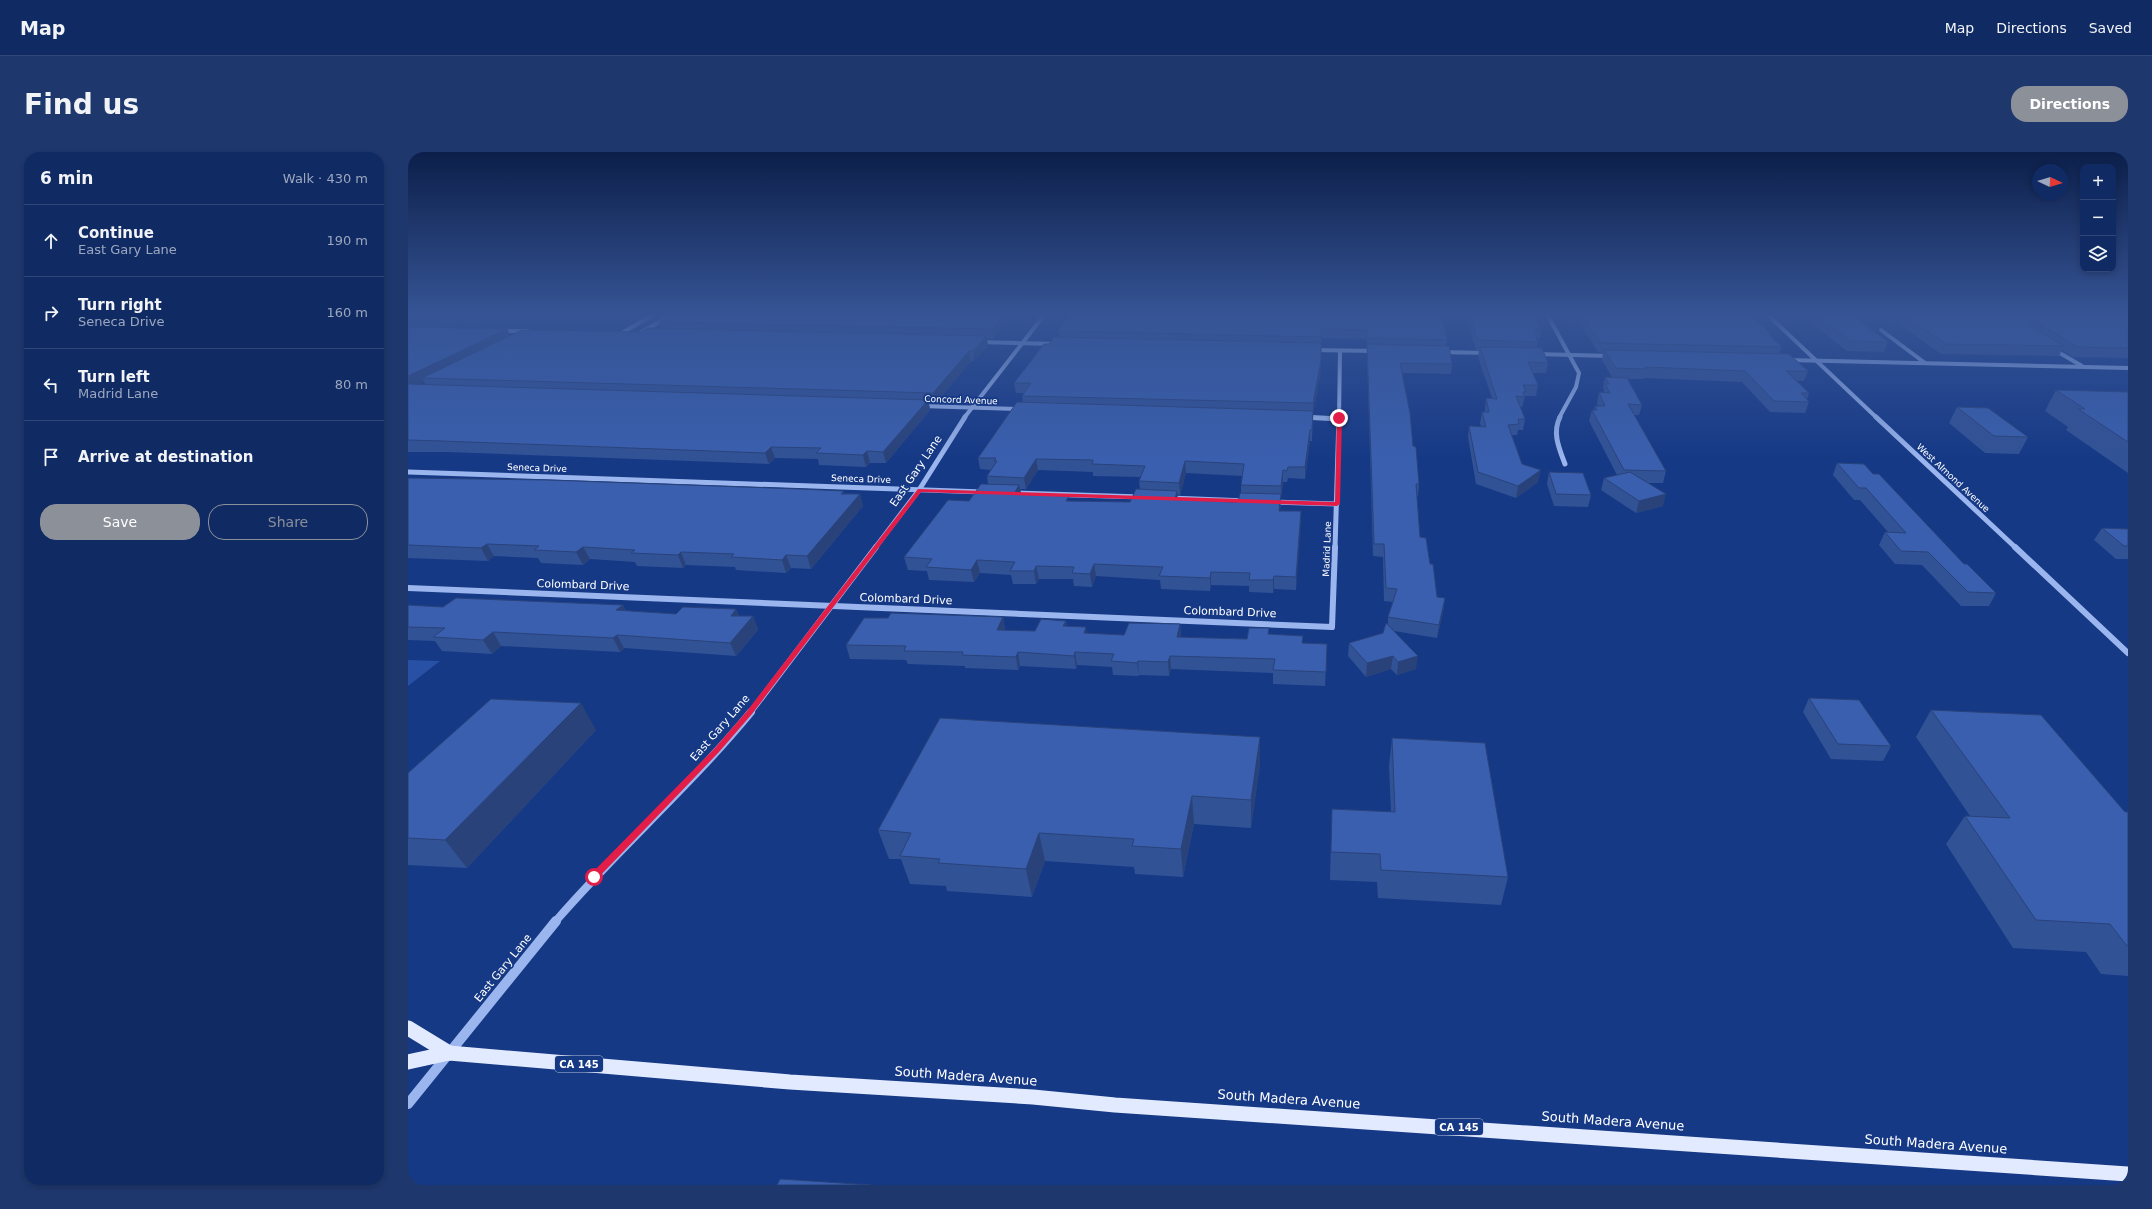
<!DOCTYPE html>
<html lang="en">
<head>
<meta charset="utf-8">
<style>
  :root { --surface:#102b64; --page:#1e376d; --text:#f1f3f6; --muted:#9ca7bf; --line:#304778; --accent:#8c9099 }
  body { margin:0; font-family:"DejaVu Sans",sans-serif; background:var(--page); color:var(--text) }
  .controls { position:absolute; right:12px; top:12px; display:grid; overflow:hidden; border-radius:8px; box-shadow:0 2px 6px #0003 }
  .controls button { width:36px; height:36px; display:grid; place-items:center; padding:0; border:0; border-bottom:1px solid var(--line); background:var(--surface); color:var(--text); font:20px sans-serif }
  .compass { position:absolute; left:1624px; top:12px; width:36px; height:36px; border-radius:50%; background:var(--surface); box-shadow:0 2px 6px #0003; rotate:94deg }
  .stop { position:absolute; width:12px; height:12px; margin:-9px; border:3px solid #e11d48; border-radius:50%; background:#fff }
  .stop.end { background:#e11d48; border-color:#fff; box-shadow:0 1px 4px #0008 }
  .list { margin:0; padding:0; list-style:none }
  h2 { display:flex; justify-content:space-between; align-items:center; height:52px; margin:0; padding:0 16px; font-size:17px }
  h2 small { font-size:13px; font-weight:400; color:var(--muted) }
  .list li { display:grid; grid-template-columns:26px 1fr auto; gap:12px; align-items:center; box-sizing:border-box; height:72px; padding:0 16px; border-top:1px solid var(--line) }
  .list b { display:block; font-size:15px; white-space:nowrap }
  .list p { margin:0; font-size:13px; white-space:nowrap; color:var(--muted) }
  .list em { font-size:13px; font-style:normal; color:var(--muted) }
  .actions { display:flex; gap:8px; padding:12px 16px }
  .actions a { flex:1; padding:9px 0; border:1px solid var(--accent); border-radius:16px; text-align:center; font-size:14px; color:var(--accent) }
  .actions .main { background:var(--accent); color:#fff }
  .icon { flex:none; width:22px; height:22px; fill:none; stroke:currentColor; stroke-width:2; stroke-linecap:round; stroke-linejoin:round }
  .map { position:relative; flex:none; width:1720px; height:1033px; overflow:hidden; border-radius:16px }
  header { display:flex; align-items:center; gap:24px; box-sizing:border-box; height:56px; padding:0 20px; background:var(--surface); border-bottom:1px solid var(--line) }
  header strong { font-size:19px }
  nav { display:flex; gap:22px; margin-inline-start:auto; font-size:14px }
  .intro { display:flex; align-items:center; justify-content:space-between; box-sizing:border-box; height:96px; padding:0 24px }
  h1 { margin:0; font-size:28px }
  .button { padding:10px 18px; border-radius:16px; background:var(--accent); color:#fff; font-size:14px; font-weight:700 }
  main { display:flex; gap:24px; padding:0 24px }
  aside { flex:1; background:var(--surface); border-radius:16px; box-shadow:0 2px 6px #0003 }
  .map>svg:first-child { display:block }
  .green { fill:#2850a5 }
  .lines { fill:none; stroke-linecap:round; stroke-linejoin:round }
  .minor-far4 { stroke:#9bb6ee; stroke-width:4 }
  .minor-far3 { stroke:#9bb6ee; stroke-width:5 }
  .minor-far2 { stroke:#9bb6ee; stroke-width:6 }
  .minor-far1 { stroke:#9bb6ee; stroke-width:8 }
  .minor { stroke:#9bb6ee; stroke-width:10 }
  .major { stroke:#e2eaff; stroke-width:15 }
  .wall { fill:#325296; fill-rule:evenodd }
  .shaded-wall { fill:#29427a }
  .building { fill:#3a5fae; stroke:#29427a }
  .route { fill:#e11d48 }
  .labels { text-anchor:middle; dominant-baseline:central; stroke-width:3.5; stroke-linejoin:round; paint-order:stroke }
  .far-street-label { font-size:9px; fill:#fff; stroke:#163986 }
  .shield { fill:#163986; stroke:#b9c4db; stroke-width:1 }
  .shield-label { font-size:10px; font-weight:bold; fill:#fff }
  .street-label { font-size:11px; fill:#fff; stroke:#163986 }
  .near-street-label { font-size:13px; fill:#fff; stroke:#163986 }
</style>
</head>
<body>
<header>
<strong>Map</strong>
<nav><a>Map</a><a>Directions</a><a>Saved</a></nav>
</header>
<div class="intro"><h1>Find us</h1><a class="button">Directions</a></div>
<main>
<aside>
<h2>6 min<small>Walk · 430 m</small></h2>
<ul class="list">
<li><svg class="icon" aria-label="ahead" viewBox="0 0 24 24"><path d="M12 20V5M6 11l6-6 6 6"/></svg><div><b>Continue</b><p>East Gary Lane</p></div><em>190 m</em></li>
<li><svg class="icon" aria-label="right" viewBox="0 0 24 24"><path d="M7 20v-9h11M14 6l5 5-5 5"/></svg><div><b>Turn right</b><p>Seneca Drive</p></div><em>160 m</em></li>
<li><svg class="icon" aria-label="left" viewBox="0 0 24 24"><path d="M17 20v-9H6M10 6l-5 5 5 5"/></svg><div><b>Turn left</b><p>Madrid Lane</p></div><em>80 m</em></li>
<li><svg class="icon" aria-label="arrive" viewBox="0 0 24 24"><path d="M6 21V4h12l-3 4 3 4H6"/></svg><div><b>Arrive at destination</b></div></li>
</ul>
<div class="actions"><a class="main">Save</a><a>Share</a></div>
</aside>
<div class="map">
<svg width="1720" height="1033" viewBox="0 0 1720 1033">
  <rect width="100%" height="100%" fill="#163986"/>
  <path class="green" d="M0,508L32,509L0,534Z"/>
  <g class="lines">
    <g class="minor-far4">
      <path d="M1139,162L1171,221L1168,235L1151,266"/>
      <path d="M1359,162L1469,266"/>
      <path d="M1473,178L1517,211"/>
      <path d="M91,179H120"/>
      <path d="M232,181L265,162"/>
      <path d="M212,182L247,162"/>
      <path d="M571,190L650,192"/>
      <path d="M1645,197L1674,214"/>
      <path d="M904,198L968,199"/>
      <path d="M1032,200L1080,201"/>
      <path d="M1128,202L1204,204"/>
      <path d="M1380,208L1720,216"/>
      <path d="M513,254L613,257"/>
      <path d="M895,265L907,266"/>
      <path d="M556,266L637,162"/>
      <path d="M931,266L932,199"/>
    </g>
    <g class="minor-far3">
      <path d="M895,265L931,267"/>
      <path d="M1152,265C1144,281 1151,296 1157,312"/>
      <path d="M1468,265L1608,396"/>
      <path d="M0,320L575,340"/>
      <path d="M604,341L733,345"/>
      <path d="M762,346L839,349"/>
      <path d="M864,350L929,352"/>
      <path d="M467,396L511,338L557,265"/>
      <path d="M927,396L931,265"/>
    </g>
    <g class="minor-far2">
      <path d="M1607,395L1720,501"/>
      <path d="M0,436L924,475L927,395"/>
      <path d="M342,561L468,395"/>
    </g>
    <path class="minor-far1" d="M147,770C210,697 282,634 343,560"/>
    <path class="minor" d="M0,952L148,769"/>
    <g class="major">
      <path d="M0,876L41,901"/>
      <path d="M0,910L41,901L382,930L625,945L707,953L1720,1022"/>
    </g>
  </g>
  <g class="wall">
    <path d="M265,162H607L586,187H579L580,194L566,209H563L528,251H521L522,258L478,311H462L458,315L411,313L410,307L367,306L361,312L40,300H0V175L99,177L102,183L233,180L254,177L251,170ZM16,230L18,233L11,232Z"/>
    <path d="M1034,162L1039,188L1038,194L1044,212L1043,222L994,221L1005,294L1011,332L1010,344H1009L1012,385L1022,412L1029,445L1037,446L1035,460L1029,486L986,479L1008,517L989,523L983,517L958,525L940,504L941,491L975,481L980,472V465L985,450L976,449L975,405L965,404L959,202V187L913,186V218L905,262L904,289H902L897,327L880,326L879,330H875L873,346L872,359H893L888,438L866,437L865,441L841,440V434L803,433L802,439L753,437L752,428L688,424L684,435L666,434L665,427H631L628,432H605L603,423L572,421L566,430L521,428L519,419L500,418L496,405L580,332L579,324L583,318L572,317L570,306L615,250L614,244L616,241H608L606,231L641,192L651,186L650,179ZM630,318L685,320V324L733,325L731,329L732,337L722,350L661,349L613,343L612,337H618ZM778,321L834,324L833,333V341L830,350H824L770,348L769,342L772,343Z"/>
    <path d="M1057,162H1125L1133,177L1132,186H1129L1130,190L1129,196L1140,211L1138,221H1125L1130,233L1128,244H1117L1114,255H1112L1117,267L1115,278H1110L1109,283H1104L1114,312L1130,330L1108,346L1068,332L1060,285L1061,274L1073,275L1072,271L1074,260H1077V257L1078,246H1084L1070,205L1071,198H1068Z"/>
    <path d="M1163,162H1344L1343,163L1363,182L1362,184L1374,195L1371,202L1400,219L1396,229H1389L1401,241L1399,247L1401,250L1397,261L1362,260L1334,230L1236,226V227H1220L1234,253L1231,263H1226L1258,319L1255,331H1240L1255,354L1228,361L1193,338L1196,326L1209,323L1181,269L1184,258H1186L1187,254H1190L1189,251L1191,240L1196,241V238L1195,235L1197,225H1204L1194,208L1195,201L1190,200L1171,170H1167Z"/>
    <path d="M1396,162H1443L1480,190L1476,200L1439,199L1395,165Z"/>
    <path d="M1477,162H1720V206L1665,205L1654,198L1651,204L1533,202Z"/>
    <path d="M1648,238L1720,240V321L1658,278L1660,275L1637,259Z"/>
    <path d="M1549,255L1620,285L1611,302L1577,301L1541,271Z"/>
    <path d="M1429,311L1465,322L1556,412L1588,441L1581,454H1553L1514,413L1487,412L1471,393L1477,380H1480L1452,348H1446L1425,323Z"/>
    <path d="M1141,320L1183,343L1180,355L1146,354L1139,332Z"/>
    <path d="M0,326L452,342L455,354L403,417L383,416L378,421L328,418L327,415L278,413L275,416L229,414L227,410L182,407L175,413L133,411L130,406L86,404L80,409L0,406Z"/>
    <path d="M1694,376L1720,377V407H1708L1686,388Z"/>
    <path d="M0,453L35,455L215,453L218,459L268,462L328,457L331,464H345L350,478L328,504L216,496L212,500L93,494L84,502L34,499L27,489L0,488Z"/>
    <path d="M595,465L597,478L627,479L658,469L659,474L679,482L716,483L772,472L773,485L839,487L861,476V482L895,491L919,492L917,534L865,532V521L763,517L761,524L731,523V524L705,523L704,515L669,513L668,517L612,514L610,518L557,516V514L500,512L498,508L442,507L438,493Z"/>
    <path d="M1401,546L1483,594L1475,609L1423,607L1395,560Z"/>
    <path d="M1523,558L1717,660H1720V824L1693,822L1678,800L1605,796L1538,692L1557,664H1562L1508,585Z"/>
    <path d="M188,578L59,716L0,713V621Z"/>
    <path d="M852,585V612L843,676L786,672L775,725L727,722L726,715L637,709L624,745L539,739L538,734L502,732L493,707H481L470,678Z"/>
    <path d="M984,586L1100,725L1093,753L970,746L969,730L922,728L923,685L924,657L983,660L981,614Z"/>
  </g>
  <g class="shaded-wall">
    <path d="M598,162H607L586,187L584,177Z"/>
    <path d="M1624,168L1619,178L1620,170Z"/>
    <path d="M99,177L104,187L14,226L16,230L0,238V224Z"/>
    <path d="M578,184L580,194L566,209L565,199Z"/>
    <path d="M561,199L563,209L528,251L525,241Z"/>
    <path d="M913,208V218L905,262V251Z"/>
    <path d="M520,248L522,258L478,311L475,300Z"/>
    <path d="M902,278V289L897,327V315Z"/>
    <path d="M363,295L367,306L361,312L357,301Z"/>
    <path d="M459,299L462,311L458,315L455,303Z"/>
    <path d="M628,307L630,318L618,337L616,326Z"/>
    <path d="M777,309L778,321L772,343L771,331Z"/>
    <path d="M875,318V330L873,346V334Z"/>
    <path d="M1133,318L1130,330L1108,346L1110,334Z"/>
    <path d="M611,333L614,345L606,342Z"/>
    <path d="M769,339L770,351L767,347Z"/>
    <path d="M452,342L455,354L403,417L399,404Z"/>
    <path d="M873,342L872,354L871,371V359Z"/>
    <path d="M1258,342L1255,354L1228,361L1231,349Z"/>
    <path d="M893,359V372L888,438V425Z"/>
    <path d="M79,392L86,404L80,409L73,396Z"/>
    <path d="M175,395L182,407L175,413L168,400Z"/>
    <path d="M273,400L278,413L275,416L270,403Z"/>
    <path d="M378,403L383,416L378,421L374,408Z"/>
    <path d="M569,408L572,421L566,430L563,418Z"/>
    <path d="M686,412L688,424L684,435L682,422Z"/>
    <path d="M628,414L631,427L628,432L626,419Z"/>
    <path d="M803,420V433L802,439V426Z"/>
    <path d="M866,424V437L865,441V428Z"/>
    <path d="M1037,446L1035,460L1029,486L1031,473Z"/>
    <path d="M215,453L221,466L208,458Z"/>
    <path d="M328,457L334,471L323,464Z"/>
    <path d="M345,464L350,478L328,504L322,491Z"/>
    <path d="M595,465L597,479L589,478Z"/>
    <path d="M658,469L660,482L655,474Z"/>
    <path d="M772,472L773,486L769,485Z"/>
    <path d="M678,475L680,489L676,481Z"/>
    <path d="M85,480L93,494L84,502L75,488Z"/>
    <path d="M209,483L216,496L212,500L205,486Z"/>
    <path d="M610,500L612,514L610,518L608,505Z"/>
    <path d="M667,500L669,513L668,517L666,504Z"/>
    <path d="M762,504L763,517L761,524L760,510Z"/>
    <path d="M985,504L983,517L958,525L959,511Z"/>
    <path d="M1010,504L1008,517L989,523L990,510Z"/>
    <path d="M730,509L731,523V524L729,511Z"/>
    <path d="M173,551L188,578L59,716L37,688Z"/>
    <path d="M852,585V612L843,676V648Z"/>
    <path d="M784,644L786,672L775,725L773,697Z"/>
    <path d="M631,681L637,709L624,745L618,717Z"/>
  </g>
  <g class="building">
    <path d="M265,162H598L584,177L251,170Z"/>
    <path d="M661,162H1034L1039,188L959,186V178L913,177V185L650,179Z"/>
    <path d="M1061,162H1125L1133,177H1125L1130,190L1069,188Z"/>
    <path d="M1174,162H1342L1363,182H1360L1374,195L1192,191Z"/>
    <path d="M1407,162H1443L1480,190L1443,189Z"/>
    <path d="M1494,162H1720V196L1670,195L1624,168L1620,170L1622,174L1656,194L1538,192Z"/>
    <path d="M0,175L99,177L0,224Z"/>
    <path d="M239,176L578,184L565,199H561L525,241L14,226L114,178L233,180Z"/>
    <path d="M646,185L913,191V208L905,251L614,244L623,231H606L636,192H641Z"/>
    <path d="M959,192L1041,194L1044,212L992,211L1002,261L1005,294L1008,295L1011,332H1008L1012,385L1018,386L1022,412H1025L1029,445L1037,446L1031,473L980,465L989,437L978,436L976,392H966Z"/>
    <path d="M1072,195L1134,196L1140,211L1120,210L1130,233H1115L1118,240H1115L1116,245L1108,244L1117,267H1110L1111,272L1100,273L1114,312L1133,318L1110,334L1070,320L1061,274L1078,275L1074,260H1081L1078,246L1089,247Z"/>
    <path d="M1196,198L1381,202L1400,219H1378L1401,241H1393L1401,250L1366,249L1337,219L1237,215L1238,217L1208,216Z"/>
    <path d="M1197,225L1219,226L1234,253L1220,252L1258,319L1216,318L1184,258H1189L1187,254H1197L1191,240L1202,241L1197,232H1201Z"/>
    <path d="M0,232H1L520,248L475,300L459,299L455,303L408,301L413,296L363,295L357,301L34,289L0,288Z"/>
    <path d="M1648,238L1720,240V290L1670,257H1677Z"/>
    <path d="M609,250L905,259L904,278H902L897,315H880L879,319L875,318L873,334L833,333L836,312L777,309L771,331L731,329L737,314H736L684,312L685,308L628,307L616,326L579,324L589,309H586L588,306H570Z"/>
    <path d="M1549,255L1580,256L1620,285L1586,284Z"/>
    <path d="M1429,311L1456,312L1465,322H1471L1556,412H1559L1588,441L1560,440L1520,400L1493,399L1477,380L1498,381L1458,336H1451Z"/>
    <path d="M1141,320L1175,321L1183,343L1148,342Z"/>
    <path d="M1222,320L1258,342L1231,349L1196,326Z"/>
    <path d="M0,326L140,328L391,337L436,339L433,342H452L399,404L378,403L374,408L323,405L326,402L273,400L270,403L223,401L227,398L175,395L168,400L126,398L131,394L79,392L73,396L0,393Z"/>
    <path d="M573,332L611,333L606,342L661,344L658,349L722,350L728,337L769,339L767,347L824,350H830L832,341L873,342L871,359H893L888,425L866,424L865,428H841L842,421L803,420L802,426L751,424L755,415L686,412L682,422L664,421L666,415L628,414L626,419H602L607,410L569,408L563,418L518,415L524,407L496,405L540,348L561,349Z"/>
    <path d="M1694,376L1720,377V394H1716Z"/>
    <path d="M48,446L215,453L208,458L268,462L275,455L328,457L323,464H345L322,491L209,483L205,486L85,480L75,488L25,485L37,476L0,475V453L35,455Z"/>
    <path d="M483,461L595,465L589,478L627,479L633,467L658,469L655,474L678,475L676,481L716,483L721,471L772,472L769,485L800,486L839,487L841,476H861L860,482L895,484L894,491L919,492L918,520L865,518L867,507L762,504L760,510L730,509L729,511L703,509L706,502L667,500L666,504L610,500L608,505L554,503L555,500L496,499L498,494L438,493L456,466H480Z"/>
    <path d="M978,471L1010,504L990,510L985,504L959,511L941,491L975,481Z"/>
    <path d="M1401,546L1451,548L1483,594L1430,592Z"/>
    <path d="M83,547L173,551L37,688L0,686V621Z"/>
    <path d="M1523,558L1633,563L1717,660H1720V794H1719L1702,772L1628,768L1557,664L1602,666Z"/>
    <path d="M532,566L852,585L843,648L784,644L773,697L724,694L726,687L631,681L618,717L530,711L532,707L492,704L503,681L470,678Z"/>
    <path d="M984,586L1077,591L1100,725L973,718L972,702L923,700L924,657L987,660Z"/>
    <path d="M372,1027L463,1033H369Z"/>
  </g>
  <linearGradient id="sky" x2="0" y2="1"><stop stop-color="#0c1f4a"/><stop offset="0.53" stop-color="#365495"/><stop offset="1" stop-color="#365495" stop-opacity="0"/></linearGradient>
  <rect width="1720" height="307" fill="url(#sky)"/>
  <path class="route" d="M931,265L934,266L932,352L929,354L513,340L344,562L311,600L189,727H183V722L306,597L339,559L510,337L927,350L929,266Z"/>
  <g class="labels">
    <g class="far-street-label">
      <text transform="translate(553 248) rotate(2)">Concord Avenue</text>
      <text transform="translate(129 316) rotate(2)">Seneca Drive</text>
      <text transform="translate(1545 326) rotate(43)">West Almond Avenue</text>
      <text transform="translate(453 327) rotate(2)">Seneca Drive</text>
      <text transform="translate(919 397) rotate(-88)">Madrid Lane</text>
    </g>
    <g class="shield">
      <rect x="147" y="904" width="48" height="16" rx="3"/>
      <rect x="1027" y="967" width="48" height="16" rx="3"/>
    </g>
    <g class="shield-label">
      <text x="171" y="912">CA 145</text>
      <text x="1051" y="975">CA 145</text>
    </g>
    <g class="street-label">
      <text transform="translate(508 319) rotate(-56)">East Gary Lane</text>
      <text transform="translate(175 433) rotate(2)">Colombard Drive</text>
      <text transform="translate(498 447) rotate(2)">Colombard Drive</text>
      <text transform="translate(822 460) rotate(2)">Colombard Drive</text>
      <text transform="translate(312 576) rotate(-49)">East Gary Lane</text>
      <text transform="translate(95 816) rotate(-51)">East Gary Lane</text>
    </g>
    <g class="near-street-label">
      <text transform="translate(558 924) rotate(4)">South Madera Avenue</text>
      <text transform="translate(881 947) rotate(4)">South Madera Avenue</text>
      <text transform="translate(1205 969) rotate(4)">South Madera Avenue</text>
      <text transform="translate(1528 992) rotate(4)">South Madera Avenue</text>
    </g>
  </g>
</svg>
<div class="controls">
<button>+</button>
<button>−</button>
<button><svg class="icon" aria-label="layers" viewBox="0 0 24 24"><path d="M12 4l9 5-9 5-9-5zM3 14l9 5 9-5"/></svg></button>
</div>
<svg class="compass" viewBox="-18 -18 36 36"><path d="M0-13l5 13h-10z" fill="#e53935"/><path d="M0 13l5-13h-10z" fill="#9ca7bf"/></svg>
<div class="stop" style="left:186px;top:725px"></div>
<div class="stop end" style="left:931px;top:266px"></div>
</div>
</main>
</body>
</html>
